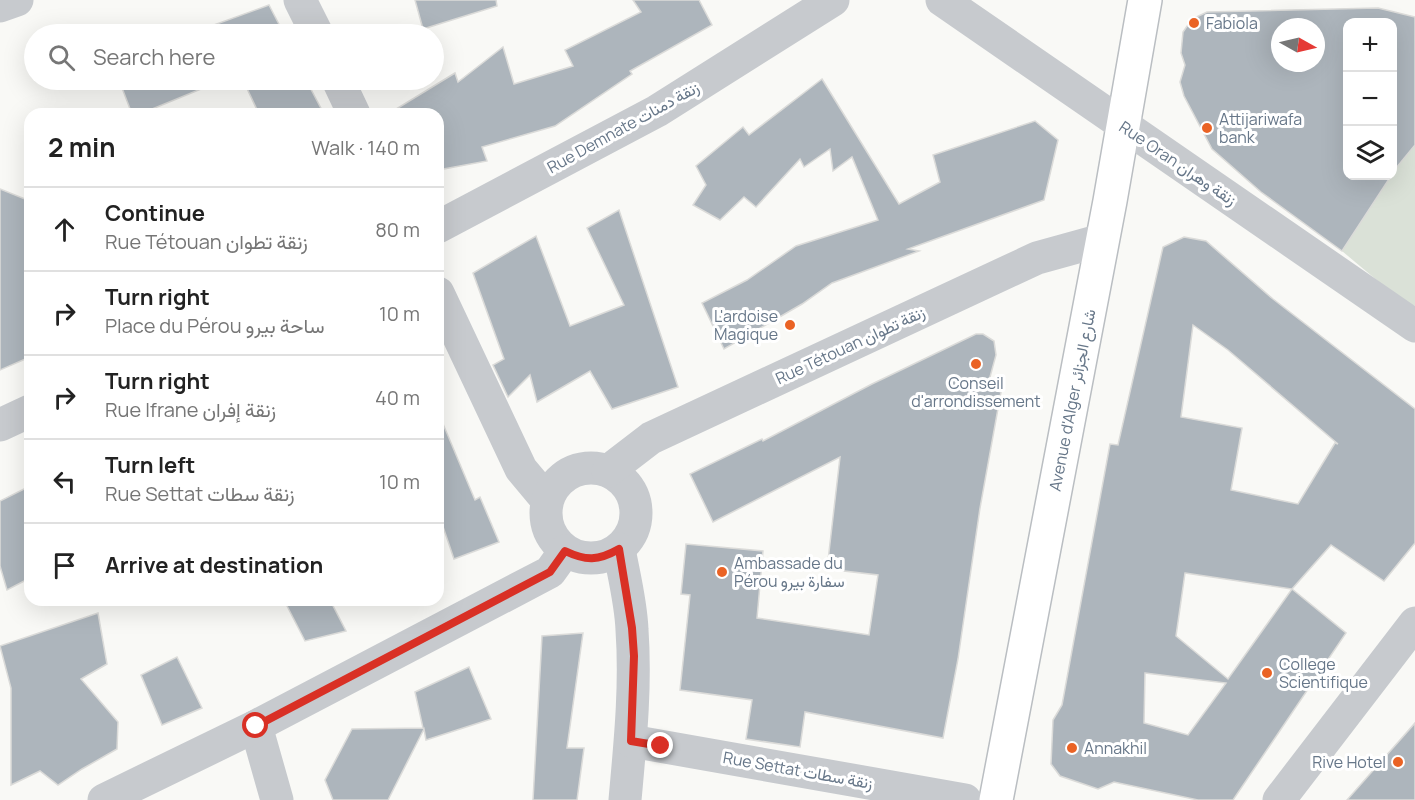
<!DOCTYPE html>
<html lang="en">
<head>
<meta charset="utf-8">
<style>
  :root { --surface:#fff; --page:#f2f2f2; --text:#222; --muted:#767676; --line:#e0e0e0 }
  body { margin:0; font-family:Manrope,Vazirmatn,sans-serif; background:var(--page); color:var(--text) }
  .controls { position:absolute; right:18px; top:18px; display:grid; overflow:hidden; border-radius:12px; box-shadow:0 6px 24px #0002 }
  .controls button { width:54px; height:54px; display:grid; place-items:center; padding:0; border:0; border-bottom:2px solid var(--line); background:var(--surface); color:var(--text); font:30px sans-serif }
  .compass { position:absolute; left:1271px; top:18px; width:54px; height:54px; border-radius:50%; background:var(--surface); box-shadow:0 6px 24px #0002; rotate:98deg }
  .stop { position:absolute; width:18px; height:18px; margin:-14px; border:4px solid #d93025; border-radius:50%; background:#fff }
  .stop.end { background:#d93025; border-color:#fff; box-shadow:0 2px 6px #0008 }
  .list { margin:0; padding:0; list-style:none }
  h2 { display:flex; justify-content:space-between; align-items:center; height:78px; margin:0; padding:0 24px; font-size:26px }
  h2 small { font-size:20px; font-weight:400; color:var(--muted) }
  .list li { display:grid; grid-template-columns:39px 1fr auto; gap:18px; align-items:center; box-sizing:border-box; height:84px; padding:0 24px; border-top:2px solid var(--line) }
  .list b { display:block; font-size:22px; white-space:nowrap }
  .list p { margin:0; font-size:20px; white-space:nowrap; color:var(--muted) }
  .list em { font-size:20px; font-style:normal; color:var(--muted) }
  .icon { flex:none; width:33px; height:33px; fill:none; stroke:currentColor; stroke-width:2; stroke-linecap:round; stroke-linejoin:round }
  .map { position:relative; flex:none; width:1415px; height:800px; overflow:hidden }
  .search { position:absolute; background:var(--surface); box-shadow:0 6px 24px #0002; left:24px; top:24px; width:420px; height:66px; display:flex; align-items:center; gap:15px; box-sizing:border-box; padding:0 21px; border-radius:33px; color:var(--muted); font-size:22px }
  .panel { position:absolute; background:var(--surface); box-shadow:0 6px 24px #0002; left:24px; top:108px; width:420px; height:498px; border-radius:18px }
  .map>svg:first-child { display:block }
  .green { fill:#dae1d7 }
  .building { fill:#adb5bc; stroke:#dbdbd9; stroke-width:1.5; fill-rule:evenodd }
  .lines { fill:none; stroke-linecap:round; stroke-linejoin:round }
  .major-casing { stroke:#babec2; stroke-width:36 }
  .minor { stroke:#c7cace; stroke-width:33 }
  .major { stroke:#fff; stroke-width:33 }
  .route { stroke:#d93025; stroke-width:8 }
  .poi-dot { fill:#ea6325; stroke:#fff; stroke-width:2 }
  .labels { text-anchor:middle; dominant-baseline:central; stroke-width:6; stroke-linejoin:round; paint-order:stroke }
  .poi-label { font-size:16px; fill:#677789; stroke:#fff; text-anchor:start }
  .street-label { font-size:16px; fill:#677789; stroke:#fff }
</style>
</head>
<body>
<div class="map">
<svg width="1415" height="800" viewBox="0 0 1415 800">
  <rect width="100%" height="100%" fill="#f9f9f6"/>
  <path class="green" d="M1415,145V306L1403,302L1342,251L1394,171Z"/>
  <g class="building">
    <path d="M415,0H496L497,6L423,29Z"/>
    <path d="M633,0H699L712,25L630,71L632,74L555,126L482,147L487,161L438,170V114H388L455,73L458,82L503,47L514,84L573,66L565,50L641,12Z"/>
    <path d="M269,5L284,34H189Z"/>
    <path d="M1378,8L1415,17V145L1392,173V22H1347V176H1391L1342,251L1261,192L1212,149L1184,96L1180,82L1185,65L1181,53L1183,32L1192,19L1207,12ZM1280,27H1316V63H1280Z"/>
    <path d="M822,79L899,204L940,182L933,155L1035,121L1058,140L1044,200L908,249L919,251L832,283L802,304L724,349L702,303L747,280L796,246L878,220L852,157L833,171L830,149L804,167L800,159L756,207L744,197L720,220L693,205L706,185L696,166L743,127L749,135Z"/>
    <path d="M119,80H223L140,114H132Z"/>
    <path d="M243,80H306L324,114H259Z"/>
    <path d="M0,189L30,201V357L0,370Z"/>
    <path d="M619,210L678,387L612,409L590,371L537,402L530,375L508,397L493,365L504,359L473,273L536,236L570,326L624,305L587,228Z"/>
    <path d="M1184,237L1206,241L1273,299L1415,409V543L1384,581L1331,545L1292,589L1346,633L1233,800H1198L1114,782L1098,789L1060,776L1051,764L1053,720L1062,705L1110,444L1118,445L1163,247ZM1193,325L1228,350L1338,444L1335,443L1298,504L1231,490L1242,428L1181,417ZM1185,573L1292,589L1228,679L1176,636ZM1145,673L1226,683L1188,735L1144,723Z"/>
    <path d="M976,334H983L994,341L996,355L987,388L1001,392L980,508L958,659L943,738L805,712L800,747L746,739L752,700L680,690L690,595L681,594L686,544L763,551L757,618L869,635L878,575L827,569L840,457L713,522L690,474L762,439L763,441L872,384Z"/>
    <path d="M438,412L475,500L480,497L499,542L454,559L438,512Z"/>
    <path d="M30,486V578L7,590L0,566V501Z"/>
    <path d="M284,600H330L346,631L305,641Z"/>
    <path d="M98,613L107,664L81,679L118,722L117,749L82,769L58,785L40,771L11,785V688L0,646Z"/>
    <path d="M583,633L567,748H584L577,800H533L542,636Z"/>
    <path d="M177,657L202,708L162,725L141,675Z"/>
    <path d="M469,667L491,719L426,740L424,729L388,800H333L325,780L352,729L423,728L415,692Z"/>
    <path d="M1415,723V800H1347Z"/>
  </g>
  <g class="lines">
    <g class="major-casing">
      <path id="major" d="M996,800L1110,201L1145,0"/>
    </g>
    <g class="minor">
      <path d="M300,0L317,34"/>
      <path d="M942,0L1415,326"/>
      <path d="M0,6L17,0"/>
      <path d="M338,80L354,114"/>
      <path d="M438,227L657,111L833,0"/>
      <path d="M438,293L521,469L547,500"/>
      <path d="M0,425L30,411"/>
      <circle cx="591" cy="513" r="45"/>
      <path d="M608,471L651,438L1037,258L1102,240"/>
      <path d="M619,549C624,576 631,603 632,630C636,687 630,744 625,800"/>
      <path d="M256,726L277,800"/>
      <path d="M631,741L965,800"/>
      <path d="M104,800L256,726L550,572L565,551"/>
      <path d="M1279,800L1415,623"/>
    </g>
    <use href="#major" class="major"/>
  </g>
  <g class="lines">
    <path class="route" d="M256,726L550,572L565,551C586,561 598,561 619,549L632,628L634,656L631,741L661,746"/>
  </g>
  <g class="poi-dot">
    <circle cx="1194" cy="23" r="6"/>
    <circle cx="1207" cy="128" r="6"/>
    <circle cx="790" cy="325" r="6"/>
    <circle cx="976" cy="364" r="6"/>
    <circle cx="722" cy="572" r="6"/>
    <circle cx="1267" cy="673" r="6"/>
    <circle cx="1072" cy="748" r="6"/>
    <circle cx="1398" cy="762" r="6"/>
  </g>
  <g class="labels">
    <g class="poi-label">
      <text x="1206" y="23">Fabiola</text>
      <text x="1219" y="119">Attijariwafa<tspan x="1219" dy="18">bank</tspan></text>
      <text x="778" y="316" text-anchor="end">L'ardoise<tspan x="778" dy="18">Magique</tspan></text>
      <text x="976" y="383" text-anchor="middle">Conseil<tspan x="976" dy="18">d'arrondissement</tspan></text>
      <text x="734" y="563">Ambassade du<tspan x="734" dy="18">Pérou سفارة بيرو</tspan></text>
      <text x="1279" y="664">College<tspan x="1279" dy="18">Scientifique</tspan></text>
      <text x="1084" y="748">Annakhil</text>
      <text x="1386" y="762" text-anchor="end">Rive Hotel</text>
    </g>
    <g class="street-label">
      <text transform="translate(623 127) rotate(-29)">Rue Demnate زنقة دمنات</text>
      <text transform="translate(1178 163) rotate(34)">Rue Oran زنقة وهران</text>
      <text transform="translate(850 345) rotate(-25)">Rue Tétouan زنقة تطوان</text>
      <text transform="translate(1072 400) rotate(-79)">Avenue d'Alger شارع الجزائر</text>
      <text transform="translate(798 770) rotate(10)">Rue Settat زنقة سطات</text>
    </g>
  </g>
</svg>
<div class="controls">
<button>+</button>
<button>−</button>
<button><svg class="icon" aria-label="layers" viewBox="0 0 24 24"><path d="M12 4l9 5-9 5-9-5zM3 14l9 5 9-5"/></svg></button>
</div>
<svg class="compass" viewBox="-18 -18 36 36"><path d="M0-13l5 13h-10z" fill="#e53935"/><path d="M0 13l5-13h-10z" fill="#767676"/></svg>
<div class="stop" style="left:256px;top:726px"></div>
<div class="stop end" style="left:661px;top:746px"></div>
<div class="search"><svg class="icon" aria-label="search" viewBox="0 0 24 24"><circle cx="10" cy="10" r="6"/><path d="M15 15l6 6"/></svg>Search here</div>
<section class="panel">
<h2>2 min<small>Walk · 140 m</small></h2>
<ul class="list">
<li><svg class="icon" aria-label="ahead" viewBox="0 0 24 24"><path d="M12 20V5M6 11l6-6 6 6"/></svg><div><b>Continue</b><p>Rue Tétouan زنقة تطوان</p></div><em>80 m</em></li>
<li><svg class="icon" aria-label="right" viewBox="0 0 24 24"><path d="M7 20v-9h11M14 6l5 5-5 5"/></svg><div><b>Turn right</b><p>Place du Pérou ساحة بيرو</p></div><em>10 m</em></li>
<li><svg class="icon" aria-label="right" viewBox="0 0 24 24"><path d="M7 20v-9h11M14 6l5 5-5 5"/></svg><div><b>Turn right</b><p>Rue Ifrane زنقة إفران</p></div><em>40 m</em></li>
<li><svg class="icon" aria-label="left" viewBox="0 0 24 24"><path d="M17 20v-9H6M10 6l-5 5 5 5"/></svg><div><b>Turn left</b><p>Rue Settat زنقة سطات</p></div><em>10 m</em></li>
<li><svg class="icon" aria-label="arrive" viewBox="0 0 24 24"><path d="M6 21V4h12l-3 4 3 4H6"/></svg><div><b>Arrive at destination</b></div></li>
</ul>
</section>
</div>
</body>
</html>
